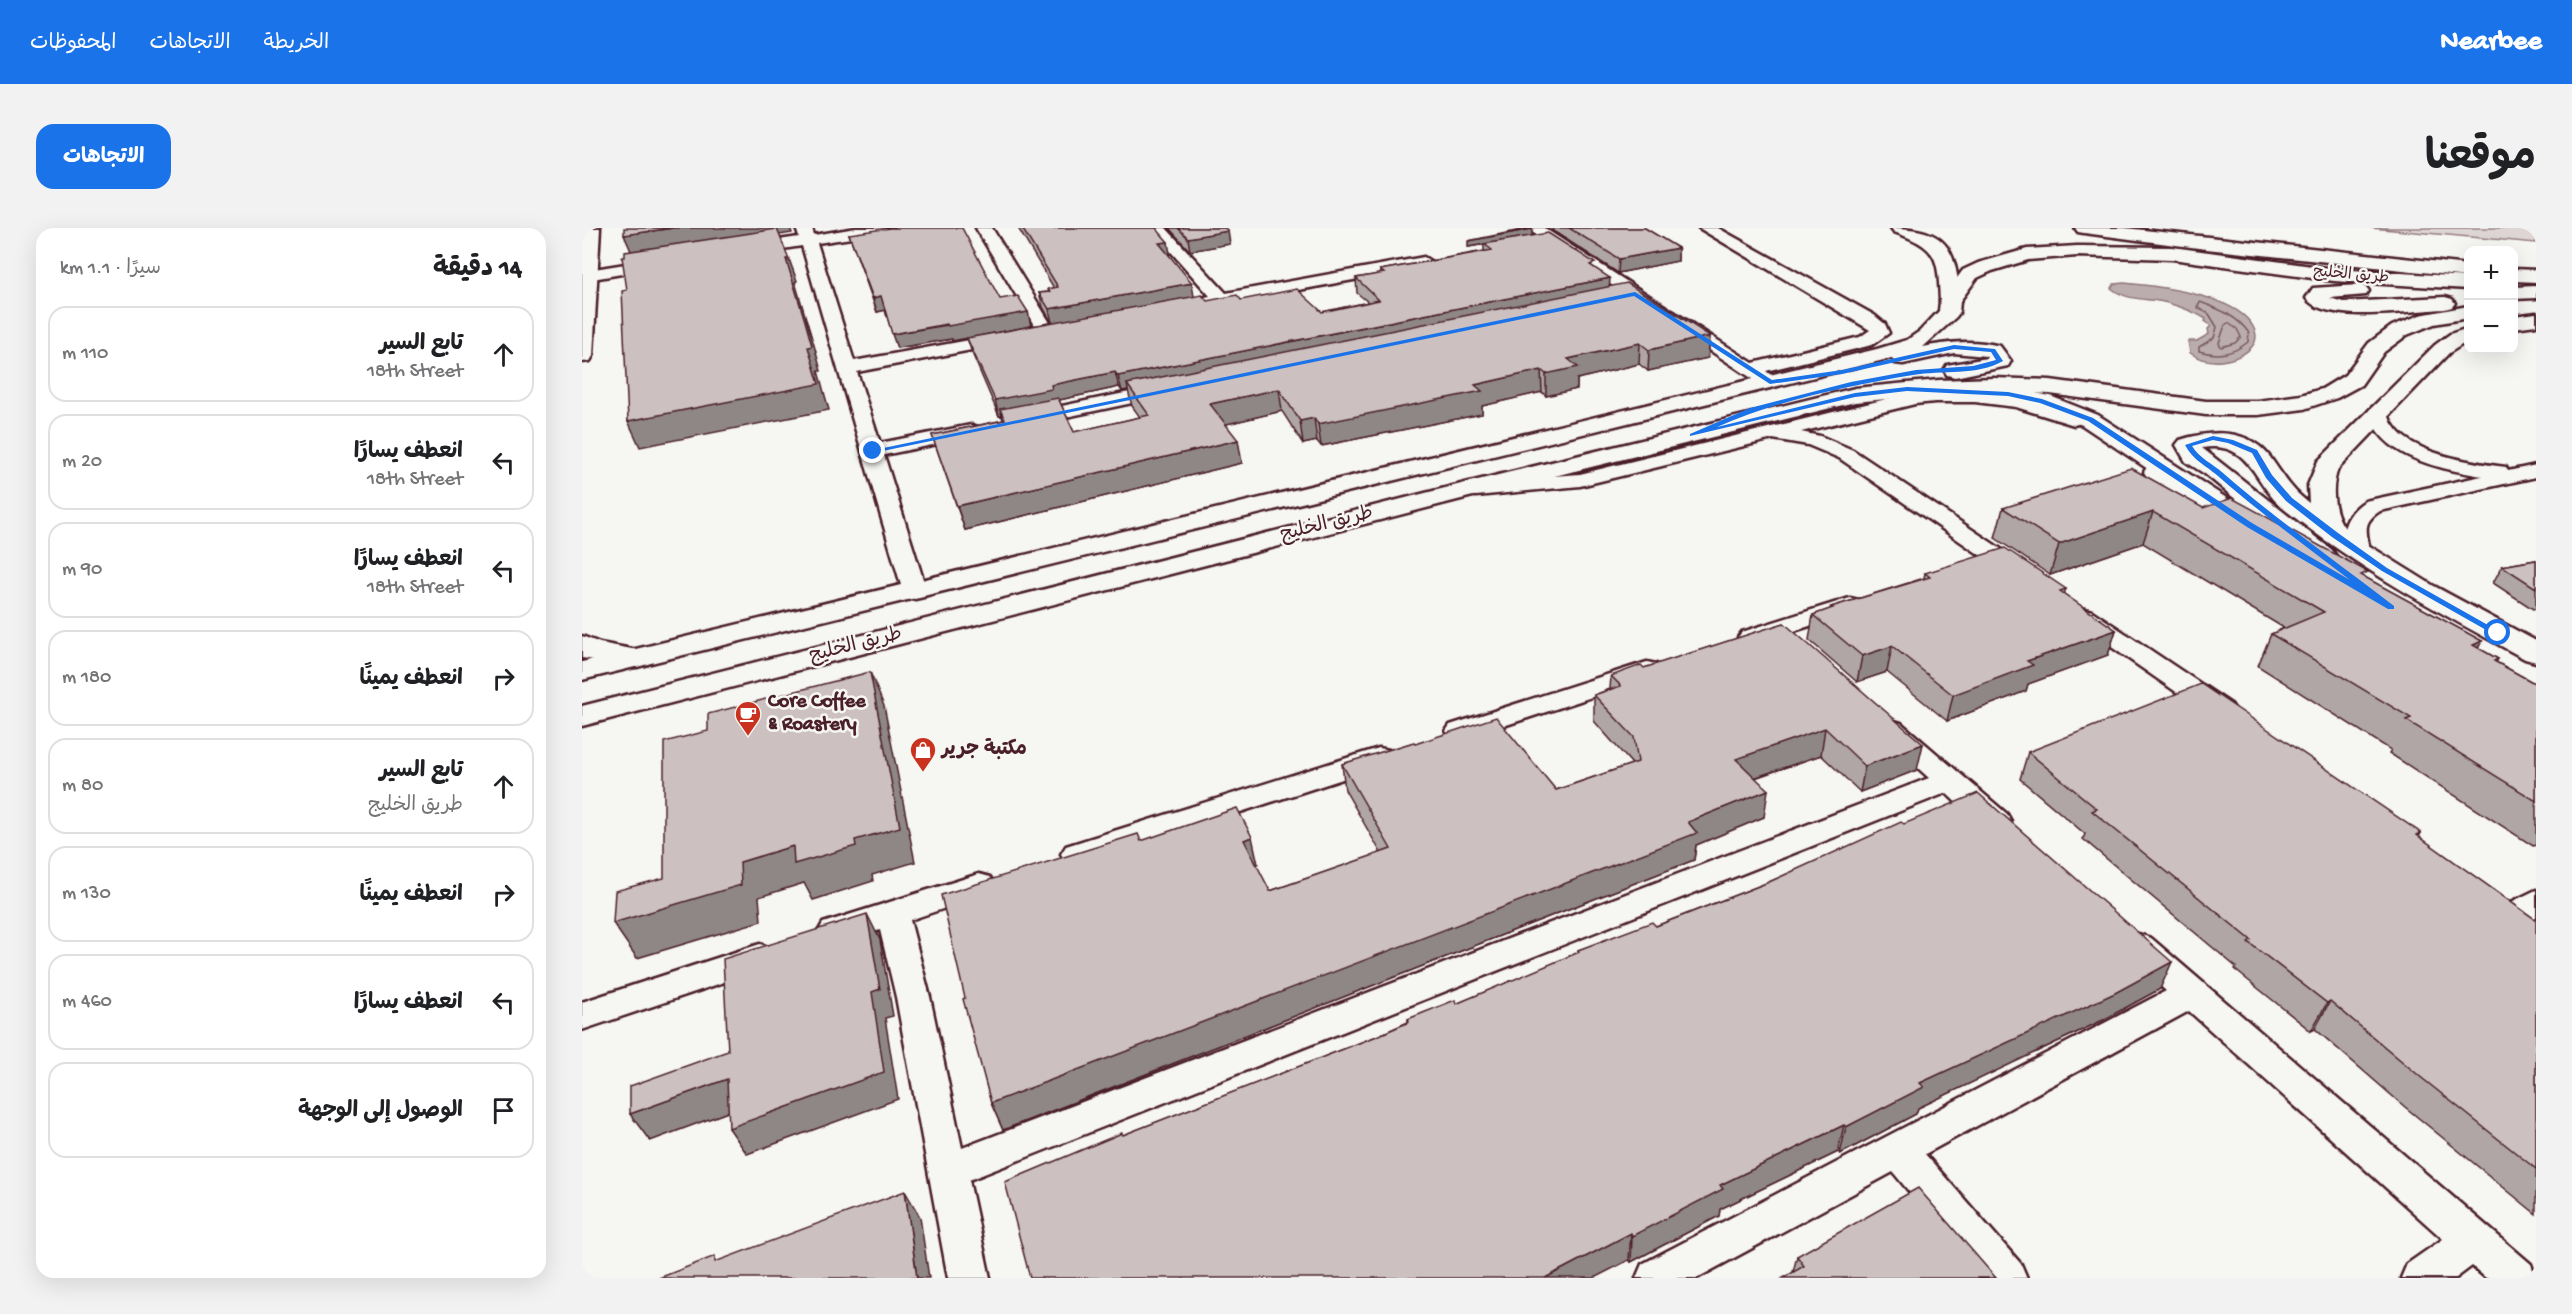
<!DOCTYPE html>
<html lang="ar">
<head>
<meta charset="utf-8">
<style>
  :root { --surface:#fff; --page:#f2f2f2; --text:#202124; --muted:#757577; --line:#e0e0e0; --accent:#1a73e8 }
  body { margin:0; font-family:"Gochi Hand","Playpen Sans Arabic",sans-serif; background:var(--page); color:var(--text); direction:rtl }
  .controls { position:absolute; right:18px; top:18px; display:grid; overflow:hidden; border-radius:12px; box-shadow:0 6px 24px #0002 }
  .controls button { width:54px; height:54px; display:grid; place-items:center; padding:0; border:0; border-bottom:2px solid var(--line); background:var(--surface); color:var(--text); font:30px sans-serif }
  .stop { position:absolute; width:18px; height:18px; margin:-14px; border:4px solid #1a73e8; border-radius:50%; background:#fff }
  .stop.end { background:#1a73e8; border-color:#fff; box-shadow:0 2px 6px #0008 }
  .list { margin:0; padding:0; list-style:none }
  h2 { display:flex; justify-content:space-between; align-items:center; height:78px; margin:0; padding:0 24px; font-size:26px }
  h2 small { font-size:20px; font-weight:400; color:var(--muted) }
  .list li { display:grid; grid-template-columns:39px 1fr auto; gap:18px; align-items:center; box-sizing:border-box; height:96px; margin:0 12px 12px; padding:0 12px; border:2px solid var(--line); border-radius:18px }
  .list b { display:block; font-size:22px; white-space:nowrap }
  .list p { margin:0; font-size:20px; white-space:nowrap; color:var(--muted) }
  .list em { font-size:20px; font-style:normal; color:var(--muted) }
  .icon { flex:none; width:33px; height:33px; fill:none; stroke:currentColor; stroke-width:2; stroke-linecap:round; stroke-linejoin:round }
  .map { position:relative; flex:none; width:1954px; height:1050px; overflow:hidden; direction:ltr; border-radius:18px }
  header { display:flex; align-items:center; gap:36px; box-sizing:border-box; height:84px; padding:0 30px; background:var(--accent); color:#fff }
  header strong { font-size:28px }
  nav { display:flex; gap:33px; margin-inline-start:auto; font-size:21px }
  .intro { display:flex; align-items:center; justify-content:space-between; box-sizing:border-box; height:144px; padding:0 36px }
  h1 { margin:0; font-size:42px }
  .button { padding:15px 27px; border-radius:18px; background:var(--accent); color:#fff; font-size:21px; font-weight:700 }
  main { display:flex; gap:36px; padding:0 36px }
  aside { flex:1; background:var(--surface); border-radius:18px; box-shadow:0 6px 24px #0002 }
  .map>svg:first-child { display:block }
  .green { fill:#ddd6d5; stroke:#947a80; stroke-width:1.5 }
  .water { fill:#bbadae; stroke:#8e747a; stroke-width:1.5 }
  .lines { fill:none; stroke-linecap:round; stroke-linejoin:round }
  .shore { stroke:#77585f; stroke-width:1.5 }
  .street-casing { stroke:#4a1f2b; stroke-width:5 }
  .secondary-casing { stroke:#4a1f2b; stroke-width:5 }
  .primary-casing { stroke:#4a1f2b; stroke-width:5 }
  .street { fill:#f6f6f2; fill-rule:evenodd }
  .secondary { fill:#f6f6f2; fill-rule:evenodd }
  .primary { fill:#f6f6f2; fill-rule:evenodd }
  .wall { fill:#afa6a5; stroke:#4a1f2b; stroke-width:1.5; fill-rule:evenodd }
  .shaded-wall { fill:#8f8786; stroke:#4a1f2b; stroke-width:1.5 }
  .building { fill:#ccc1c0; stroke:#4a1f2b; stroke-width:1.5 }
  .route { fill:#1a73e8 }
  .labels { text-anchor:middle; dominant-baseline:central; stroke-width:5; stroke-linejoin:round; paint-order:stroke }
  .far-street-label { font-size:16px; fill:#4a1f2b; stroke:#f6f6f2 }
  .street-label { font-size:20px; fill:#4a1f2b; stroke:#f6f6f2 }
  .poi-label { font-size:20px; font-weight:bold; fill:#4a1f2b; stroke:#f6f6f2; text-anchor:start }
</style>
</head>
<body>
<header>
<strong>Nearbee</strong>
<nav><a>الخريطة</a><a>الاتجاهات</a><a>المحفوظات</a></nav>
</header>
<div class="intro"><h1>موقعنا</h1><a class="button">الاتجاهات</a></div>
<main>
<div class="map">
<svg width="1954" height="1050" viewBox="0 0 1954 1050">
  <rect width="100%" height="100%" fill="#f6f6f2"/>
  <filter id="ink" filterUnits="userSpaceOnUse"><feTurbulence type="fractalNoise" baseFrequency=".0167" numOctaves="2"/><feDisplacementMap in="SourceGraphic" scale="12" xChannelSelector="R" yChannelSelector="G"/><feConvolveMatrix kernelMatrix="1 2 1 2 8 2 1 2 1" color-interpolation-filters="sRGB"/></filter>
  <g filter="url(#ink)">
    <path class="green" d="M1789,0H1954V15Z"/>
    <path class="water" d="M1542,55C1575,58 1660,67 1673,103C1679,121 1653,132 1639,133C1628,134 1617,131 1608,125L1606,113H1615L1627,106L1626,101L1629,98L1623,93L1624,91C1613,84 1602,80 1589,76C1569,69 1547,75 1529,60L1532,56Z"/>
    <g class="lines">
      <g class="shore">
        <path d="M1618,74C1637,81 1655,88 1667,105L1666,114C1651,126 1636,129 1617,123V119L1632,110L1635,99L1627,86L1615,79Z"/>
        <path d="M1646,95L1655,101L1659,109L1653,115L1639,119L1637,115L1643,97Z"/>
      </g>
      <g class="street-casing">
        <g id="street">
          <path d="M214,0H230L232,7L274,0H312L304,5L235,15L272,133L426,105L432,106L435,110L432,114L426,115L275,144L298,215L389,197L396,199L399,203L396,207L389,209L302,227L345,364L342,369L333,371L324,369L321,364L220,18L162,27L154,22L162,17L217,9Z"/>
          <path d="M394,0H410L473,103L470,107H458Z"/>
          <path d="M568,0H584L644,65L842,29L850,34L842,39L619,80L613,79L610,75L613,71L628,68Z"/>
          <path d="M944,0H962L1171,135L1278,109L1288,102L1117,0H1136L1292,87L1303,96L1307,105L1290,117L1184,143L1194,151L1191,155H1177Z"/>
          <path d="M80,30L88,35L86,38L5,52L0,51V43Z"/>
          <path d="M586,156L593,158L596,162L593,166L446,197L439,195L436,191L439,187L446,185Z"/>
          <path d="M1373,162C1417,163 1458,171 1499,187L1502,191L1499,195L1492,197L1434,179L1393,174H1353L1333,176L1219,204L1238,208L1271,222L1449,341L1453,346L1449,351L1441,353L1433,351L1257,230L1226,217L1191,211L998,258L894,268L886,266L883,261L886,256L894,254L998,246L1333,164Z"/>
          <path d="M1796,178L1803,180C1807,185 1807,192 1811,197C1828,225 1886,234 1916,238L1924,239L1926,243L1954,237V249L1798,283C1779,295 1785,304 1788,323L1784,328L1776,330L1768,328C1754,308 1764,285 1783,273L1900,248C1857,240 1801,231 1786,184L1789,180Z"/>
          <path d="M1573,238L1581,239L1657,290L1660,295L1657,300L1649,302L1641,300L1565,249L1562,244L1565,239Z"/>
          <path d="M1268,370L1277,372L1280,377L1277,382L1169,417L1160,414L1156,409L1160,404Z"/>
          <path d="M1501,380L1510,383L1649,476L1653,482L1649,488L1639,490L1629,488L1492,393L1488,388L1492,383Z"/>
          <path d="M1065,434L1074,436L1078,442L1074,448L888,509L878,512L868,509L864,503L868,497Z"/>
          <path d="M1309,492L1319,495L1425,586L1429,593L1425,600C1400,607 1382,581 1364,565L387,952L408,1050H366L314,769L298,702L253,716L241,713L236,704L241,695L397,646L408,649L413,657L408,665L328,692L348,769L380,920L1347,550L1299,507L1295,501L1299,495Z"/>
          <path d="M797,520L807,522L811,529L807,536L495,637L484,634L479,626L484,618Z"/>
          <path d="M1954,662V689L1933,698L1921,694L1917,686L1921,678Z"/>
          <path d="M1557,706L1569,710L1949,1036L1954,1050H1904L1890,1038L1874,1050H1819L1825,1036L1861,1011L1607,783L1343,926L1439,1036L1445,1050H1398L1311,944L1115,1050H1054L1060,1036L1584,763L1545,728L1540,719L1545,710Z"/>
          <path d="M178,716L190,720L195,729L190,738L0,802V774Z"/>
        </g>
      </g>
      <g class="secondary-casing">
        <g id="secondary">
          <path d="M0,0H18L11,128L8,133L0,134Z"/>
          <path d="M1309,0C1366,0 1374,21 1378,73L1375,77H1361L1358,73C1356,28 1356,20 1312,4Z"/>
          <path d="M1493,0H1543L1886,37V49L1624,21L1502,5L1496,4Z"/>
          <path d="M1932,41L1954,42V54L1932,53Z"/>
          <path d="M1954,85V97L1932,100V88Z"/>
          <path d="M1886,100V113L1867,125L1756,241C1748,261 1751,293 1770,307L1852,358L1954,413V434L1943,431C1860,386 1776,341 1702,281C1671,256 1670,212 1620,220L1750,322L1754,328L1750,334L1740,336L1730,334L1623,246L1604,234L1594,217L1598,212C1630,202 1665,200 1688,229C1700,246 1710,263 1727,275L1726,257L1736,233L1853,117L1868,106Z"/>
          <path d="M1354,154L1426,159L1468,168L1516,187L1680,293L1684,299L1680,305L1671,307L1662,305L1500,197L1454,178L1426,173L1346,166L1343,161L1346,156Z"/>
          <path d="M0,408L18,415L66,424L70,430L66,436L55,439L0,430Z"/>
        </g>
      </g>
      <g class="primary-casing">
        <g id="primary">
          <path d="M1495,18L1590,19L1752,41L1886,49V61L1752,53L1590,31L1495,28L1446,32L1410,43L1395,50L1378,73L1377,85L1374,89L1341,119C1367,114 1392,111 1418,118L1429,133L1426,138L1373,149L1365,147L1362,142L1365,137L1405,130L1404,128L1372,125L1321,136L1313,135L1310,130L0,452V434L1295,121L1325,112L1338,103L1357,83L1358,73L1381,42L1396,35L1445,21Z"/>
          <path d="M1777,57L1784,59L1787,63L1784,67L1748,70L1761,74L1863,69L1870,71L1873,75L1870,79L1863,81C1832,82 1743,97 1724,70L1731,60Z"/>
          <path d="M1954,58V70L1932,71V59Z"/>
          <path d="M1886,78V90L1852,96L1825,107L1802,124L1779,157L1755,170L1722,181L1676,187H1624L1468,166L1412,163L1357,166L1273,174L887,269L0,498V478L871,258L1273,160L1357,152L1412,150L1468,152L1624,173H1676L1719,167L1740,161L1763,147L1787,115L1810,98L1838,87Z"/>
        </g>
      </g>
      <use href="#street" class="street"/>
      <use href="#secondary" class="secondary"/>
      <use href="#primary" class="primary"/>
    </g>
    <g class="wall">
      <path d="M436,0H574L588,26L470,95L461,79L457,65L467,64L466,61L472,60Z"/>
      <path d="M587,0H643L648,16L608,23Z"/>
      <path d="M970,0H1063L1096,20V33L1036,45L970,2Z"/>
      <path d="M950,1V8L1013,40L1027,59L1128,108L1126,130L1066,143L1057,136L995,151V161L964,168L960,164L900,178V186L739,218L735,213L721,216L700,183L644,196L660,235L383,302L350,207L421,192L420,188H417L390,125L385,110L370,113V111L315,120L303,82L295,84L267,6L418,71L446,84L449,98L625,73L659,72L740,84L786,74L775,65L774,50L799,46L798,42L902,23V16L926,12L886,19ZM537,159L540,163L546,162L550,178L558,189L492,204L477,172Z"/>
      <path d="M1421,280H1621L1784,350L1900,413L1896,420L1916,431L1914,434L1954,456V617L1951,618L1807,525L1809,522L1676,438L1689,406L1702,400L1561,315L1468,347L1413,310Z"/>
      <path d="M1954,332V381H1951L1911,355L1920,338Z"/>
      <path d="M1343,345L1484,361L1482,366L1534,402L1526,427L1446,456L1444,463L1365,493L1305,444L1275,454L1227,412L1231,387L1248,381L1249,379L1342,350Z"/>
      <path d="M1202,395L1335,542L1278,564L1239,527L1173,550L1182,589L1114,617L1112,632L421,902L409,875L383,770L559,613L676,636L674,637L688,663L799,625L763,562L760,536L833,516L974,562L1050,536L1012,493V467L1028,461L1029,448L1062,440Z"/>
      <path d="M1446,524L1839,605L1837,609L1954,692V986L1823,879L1733,801L1729,803L1652,741L1654,739L1501,611L1503,606L1438,551Z"/>
      <path d="M1322,596L1578,761L1521,792L1336,880L1334,886L1258,926L1256,924L1138,981L1137,988L1049,1034L1047,1032L541,907L795,808L826,794V791L874,776L996,725V722L1074,698L1187,654Z"/>
      <path d="M1215,1028L1414,1050L1211,1044Z"/>
    </g>
    <g class="shaded-wall">
      <path d="M91,0H208L210,5L53,32L42,7Z"/>
      <path d="M950,1V8L886,19V13Z"/>
      <path d="M646,3L648,16L608,23L606,10Z"/>
      <path d="M586,14L588,26L580,28L577,15Z"/>
      <path d="M1096,20V33L1036,45L1037,31Z"/>
      <path d="M204,31H207L215,53L213,54L232,117L239,143H236L247,182L58,219L46,193L226,119Z"/>
      <path d="M1028,50L1027,64L545,156L546,162L540,163L536,148Z"/>
      <path d="M610,55L612,69L470,95L467,81Z"/>
      <path d="M299,68L304,82L295,84L291,70Z"/>
      <path d="M446,84L449,98L370,113V111L315,120L310,106Z"/>
      <path d="M1128,108L1126,130L1066,143L1067,122Z"/>
      <path d="M1058,115L1057,136L995,151V161L964,168V146L986,131Z"/>
      <path d="M959,142L960,164L900,178V186L739,218L736,196L893,157Z"/>
      <path d="M533,144L537,159L473,173L418,181L420,188H417L413,172L469,157Z"/>
      <path d="M697,161L700,183L632,199L628,176Z"/>
      <path d="M732,190L735,213L721,216L718,193Z"/>
      <path d="M656,212L660,235L383,302L375,278Z"/>
      <path d="M1571,284L1561,315L1468,347L1477,316Z"/>
      <path d="M1534,402L1526,427L1446,456L1444,463L1365,493L1371,467L1445,433Z"/>
      <path d="M1900,413L1883,445L1891,417Z"/>
      <path d="M1310,418L1305,444L1275,454L1280,428Z"/>
      <path d="M288,444L302,478L333,634L290,647L291,653L231,672L222,655L177,669L179,693L55,730L31,695L158,634L211,618L273,612Z"/>
      <path d="M1243,500L1239,527L1151,557L1154,531Z"/>
      <path d="M1341,516L1335,542L1278,564L1283,538Z"/>
      <path d="M1186,562L1182,589L1114,617L1112,632L421,902L409,875L1106,594Z"/>
      <path d="M670,609L676,636L668,639L662,612Z"/>
      <path d="M285,686L298,712L311,788L303,790L316,871L165,926L147,900L290,764Z"/>
      <path d="M1590,734L1578,761L1521,792L1336,880L1334,886L1258,926L1264,899L1338,855Z"/>
      <path d="M1748,773L1733,801L1729,803L1745,775Z"/>
      <path d="M145,851L162,878L68,913L48,886Z"/>
      <path d="M1262,897L1256,924L1138,981L1137,988L1049,1034L1050,1008L1138,957Z"/>
      <path d="M323,963L338,989L347,1050H335Z"/>
      <path d="M1049,1005L1047,1032L1012,1050H963Z"/>
    </g>
    <g class="building">
      <path d="M42,0H91L42,7Z"/>
      <path d="M308,0H380L418,71L436,68L446,84L366,98L365,96L310,106L299,68L291,70L267,6Z"/>
      <path d="M440,0H574L586,14L577,15L610,55L467,81L457,65L468,64L466,61L476,59Z"/>
      <path d="M596,0H643L646,3L606,10Z"/>
      <path d="M948,0L950,1L886,13Z"/>
      <path d="M987,0H1063L1096,20L1037,31Z"/>
      <path d="M195,1L207,31H204L223,93L230,118L226,119L237,156L46,193L40,63L45,62L40,29H43V24Z"/>
      <path d="M966,5L1013,35L1008,37L1028,50L536,148L533,144L469,157L470,161L413,172L385,110L620,67L625,73L655,67L659,72L715,61L740,84L797,72L774,50L802,45L798,42L910,22L902,16Z"/>
      <path d="M1045,55L1128,108L1067,122L1058,115L986,131L996,139L964,146L959,142L893,157L900,163L736,196L732,190L718,193L697,161L628,176L656,212L375,278L350,207L423,192L418,181L476,170L492,204L567,187L545,156Z"/>
      <path d="M1549,240L1621,280L1650,270L1786,344L1779,347L1900,413L1891,417L1916,431L1912,433L1954,456V573L1824,492L1829,490L1689,406L1742,384L1571,284L1477,316L1421,280Z"/>
      <path d="M1423,320L1484,361L1478,363L1534,402L1445,433L1451,437L1371,467L1310,418L1280,428L1231,387L1251,380L1249,379L1348,349L1343,345Z"/>
      <path d="M1954,332V360L1920,338Z"/>
      <path d="M1202,395L1341,516L1283,538L1243,500L1154,531L1186,562L1106,594L1115,605L409,875L381,771L383,770L359,667L556,606L559,613L655,580L670,609L662,612L688,663L809,621L760,536L832,514L833,516L914,489L974,562L1056,534L1052,509L1012,467L1039,458L1029,448L1059,437L1062,440Z"/>
      <path d="M288,444L318,599L273,612L274,618L212,636L211,618L158,634L159,657L31,695L33,663L82,650V514L126,503V486Z"/>
      <path d="M1619,456L1839,605L1835,607L1954,692V941L1841,851L1748,773L1745,775L1666,714L1669,712L1510,583L1515,581L1446,524Z"/>
      <path d="M1396,565L1590,734L1533,765L1338,855L1342,859L1264,899L1262,897L1138,957L1141,961L1050,1008L1049,1005L963,1050H448L423,954L540,905L541,907L795,808L827,794L826,791L873,772L874,776L997,724L996,722L1070,694L1074,698L1187,654L1319,594L1322,596Z"/>
      <path d="M285,686L298,761L290,764L302,844L147,900L145,851L48,886V858L146,823L141,731Z"/>
      <path d="M1336,960L1414,1050H1201L1222,1038L1215,1028Z"/>
      <path d="M323,963L335,1050H77L133,1028V1034Z"/>
    </g>
  </g>
  <path class="route" d="M1053,64L1190,152L1260,142L1372,117L1413,121L1421,133C1395,148 1360,142 1331,147C1264,158 1197,172 1135,199L1273,165L1325,159L1426,164L1460,171L1511,190L1670,295L1768,352C1724,318 1678,285 1636,248C1622,236 1612,233 1603,217L1631,208L1651,212L1675,222L1690,247L1710,270L1756,305L1805,340L1920,405L1913,407L1800,343L1750,309L1704,273L1684,250L1670,225L1646,215L1631,212L1610,218C1618,231 1630,235 1641,245C1695,292 1755,334 1812,378V381H1806L1665,299L1506,193L1458,175L1426,168L1325,163L1273,169L1108,208V206L1168,180L1269,154L1334,142L1391,138L1414,132L1409,124L1372,121L1260,146L1188,156L1052,68L291,225L287,223Z"/>
  <defs>
    <g id="cafe-pin" transform="scale(1.35)"><path d="M0 17L-7.5 6A9.5 9.5 0 1 1 7.5 6Z" fill="#c8321e" stroke="#f6f6f2"/><path d="M-5.5-4.5H6V0H3Q3 3.5 0 3.5H-2.5Q-5.5 3.5-5.5 0ZM3-3.2v2h1.7v-2ZM-6 4.5H4V6H-6Z" fill="#fff"/></g>
    <g id="shop-pin" transform="scale(1.35)"><path d="M0 17L-7.5 6A9.5 9.5 0 1 1 7.5 6Z" fill="#c8321e" stroke="#f6f6f2"/><path d="M-5-2.5h2.3a2.7 3.5 0 0 1 5.4 0H5L5.5 6h-11ZM-1.5-2.5h3a1.5 2.3 0 0 0-3 0Z" fill="#fff"/></g>
  </defs>
  <g fill-rule="evenodd">
    <use href="#cafe-pin" x="166" y="486"/>
    <use href="#shop-pin" x="341" y="522"/>
  </g>
  <g class="labels">
    <g class="far-street-label">
      <text transform="translate(1769 48) rotate(5)">طريق الخليج</text>
    </g>
    <g class="street-label">
      <text transform="translate(745 297) rotate(-14)">طريق الخليج</text>
      <text transform="translate(274 418) rotate(-14)">طريق الخليج</text>
    </g>
    <g class="poi-label">
      <text x="186" y="474">Core Coffee<tspan x="186" dy="23">&amp; Roastery</tspan></text>
      <text x="360" y="522">مكتبة جرير</text>
    </g>
  </g>
</svg>
<div class="controls">
<button>+</button>
<button>−</button>
</div>
<div class="stop" style="left:1916px;top:405px"></div>
<div class="stop end" style="left:291px;top:223px"></div>
</div>
<aside>
<h2>14 دقيقة<small>سيرًا · 1.1 km</small></h2>
<ul class="list">
<li><svg class="icon" aria-label="ahead" viewBox="0 0 24 24"><path d="M12 20V5M6 11l6-6 6 6"/></svg><div><b>تابع السير</b><p>18th Street</p></div><em>110 m</em></li>
<li><svg class="icon" aria-label="left" viewBox="0 0 24 24"><path d="M17 20v-9H6M10 6l-5 5 5 5"/></svg><div><b>انعطف يسارًا</b><p>18th Street</p></div><em>20 m</em></li>
<li><svg class="icon" aria-label="left" viewBox="0 0 24 24"><path d="M17 20v-9H6M10 6l-5 5 5 5"/></svg><div><b>انعطف يسارًا</b><p>18th Street</p></div><em>90 m</em></li>
<li><svg class="icon" aria-label="right" viewBox="0 0 24 24"><path d="M7 20v-9h11M14 6l5 5-5 5"/></svg><div><b>انعطف يمينًا</b></div><em>180 m</em></li>
<li><svg class="icon" aria-label="ahead" viewBox="0 0 24 24"><path d="M12 20V5M6 11l6-6 6 6"/></svg><div><b>تابع السير</b><p>طريق الخليج</p></div><em>80 m</em></li>
<li><svg class="icon" aria-label="right" viewBox="0 0 24 24"><path d="M7 20v-9h11M14 6l5 5-5 5"/></svg><div><b>انعطف يمينًا</b></div><em>130 m</em></li>
<li><svg class="icon" aria-label="left" viewBox="0 0 24 24"><path d="M17 20v-9H6M10 6l-5 5 5 5"/></svg><div><b>انعطف يسارًا</b></div><em>460 m</em></li>
<li><svg class="icon" aria-label="arrive" viewBox="0 0 24 24"><path d="M6 21V4h12l-3 4 3 4H6"/></svg><div><b>الوصول إلى الوجهة</b></div></li>
</ul>
</aside>
</main>
</body>
</html>
